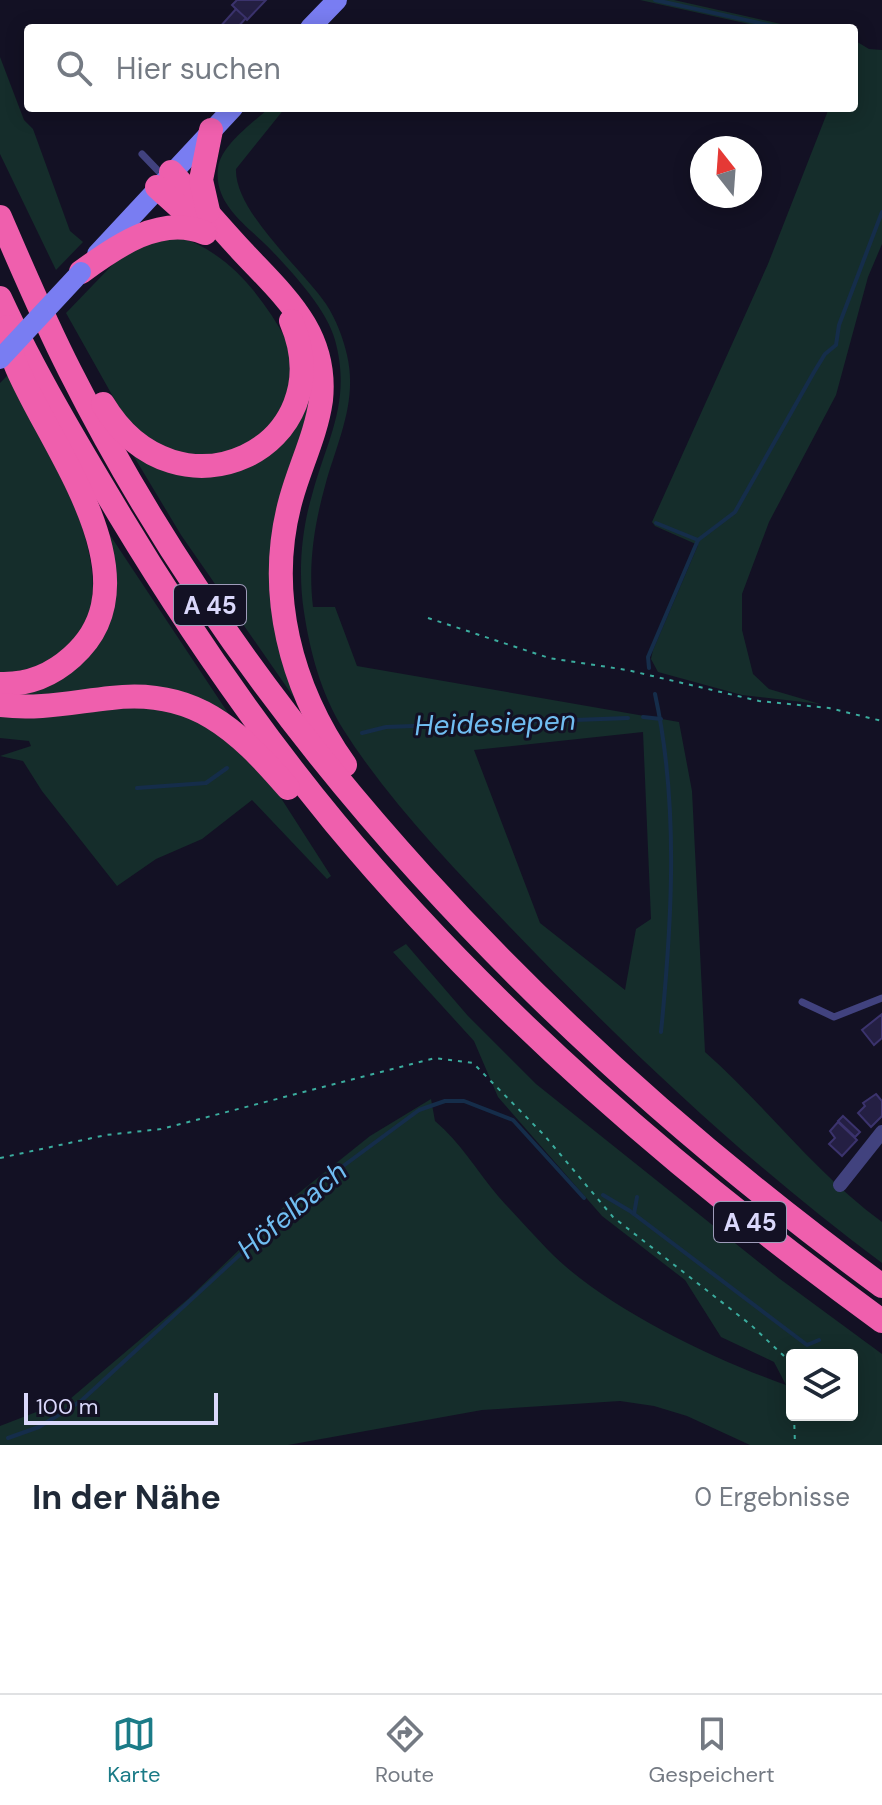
<!DOCTYPE html>
<html lang="de">
<head>
<meta charset="utf-8">
<style>
  :root { --surface:#fff; --page:#f2f2f3; --text:#1f2937; --muted:#747a83; --line:#e0e1e3; --accent:#1b7b87 }
  body { margin:0; font-family:"DM Sans",sans-serif; background:var(--page); color:var(--text) }
  .controls { position:absolute; right:24px; bottom:24px; display:grid; overflow:hidden; border-radius:8px; box-shadow:0 4px 20px #0003 }
  .controls button { width:72px; height:72px; display:grid; place-items:center; padding:0; border:0; border-bottom:2px solid var(--line); background:var(--surface); color:var(--text); font:40px sans-serif }
  .compass { position:absolute; left:690px; top:136px; width:72px; height:72px; border-radius:50%; background:var(--surface); box-shadow:0 4px 20px #0003; rotate:343deg }
  .scale { position:absolute; left:24px; bottom:20px; width:194px; box-sizing:border-box; padding-left:8px; border:4px solid #dad8fb; border-top:0; font-size:22px; line-height:28px; white-space:nowrap; color:#dad8fb; -webkit-text-stroke:6px #131124; paint-order:stroke }
  .list { margin:0; padding:0; list-style:none }
  h2 { display:flex; justify-content:space-between; align-items:center; height:104px; margin:0; padding:0 32px; font-size:34px }
  h2 small { font-size:26px; font-weight:400; color:var(--muted) }
  .icon { flex:none; width:44px; height:44px; fill:none; stroke:currentColor; stroke-width:2; stroke-linecap:round; stroke-linejoin:round }
  .map { position:relative; flex:none; width:882px; height:1445px; overflow:hidden }
  .search { position:absolute; background:var(--surface); box-shadow:0 4px 20px #0003; left:24px; right:24px; top:24px; height:88px; display:flex; align-items:center; gap:20px; box-sizing:border-box; padding:0 28px; border-radius:8px; color:var(--muted); font-size:30px }
  .sheet { height:248px; background:var(--surface) }
  nav { display:flex; justify-content:space-around; align-items:center; box-sizing:border-box; height:112px; border-top:2px solid var(--line); background:var(--surface); font-size:22px; color:var(--muted) }
  nav a { display:grid; justify-items:center; gap:4px }
  nav .on { color:var(--accent) }
  .map>svg:first-child { display:block }
  .green { fill:#152d2b; fill-rule:evenodd }
  .lines { fill:none; stroke-linecap:round; stroke-linejoin:round }
  .stream { stroke:#152d4a; stroke-width:4 }
  .building { fill:#241f43; stroke:#3b336d; stroke-width:2 }
  .path { stroke:#3bac9e; stroke-width:2; stroke-dasharray:4 6; stroke-linecap:butt }
  .lane { stroke:#41427e; stroke-width:7 }
  .street { stroke:#41427e; stroke-width:14 }
  .secondary { stroke:#797df2; stroke-width:20 }
  .highway { stroke:#ef5fad; stroke-width:24 }
  .secondary-bridge { stroke:#797df2; stroke-width:20 }
  .labels { text-anchor:middle; dominant-baseline:central; stroke-width:6; stroke-linejoin:round; paint-order:stroke }
  .shield { fill:#131124; stroke:#9e9cba; stroke-width:2 }
  .shield-label { font-size:24px; font-weight:bold; fill:#dad8fb }
  .water-label { font-size:28px; font-style:italic; fill:#70bdf1; stroke:#131124 }
</style>
</head>
<body>
<div class="map">
<svg width="882" height="1445" viewBox="0 0 882 1445">
  <rect width="100%" height="100%" fill="#131124"/>
  <g class="green">
    <path d="M640,0H674L799,28H768Z"/>
    <path d="M854,40L869,49L882,50V244L868,277L836,395L769,522L742,594V630L753,674L769,689L820,704L742,695L658,672L651,659L653,650L698,545L655,526L652,522L768,264L829,108H854Z"/>
    <path d="M0,57L24,120L33,129L70,231L83,242L56,270L0,154Z"/>
    <path d="M269,108H285L236,169C234,211 303,270 326,304C336,319 343,338 347,355C358,402 337,442 325,486C314,526 308,565 313,607H335L357,666L679,722L692,791L705,1052C767,1107 815,1173 882,1222V1263C746,1162 625,1047 508,925C450,864 388,800 343,729C321,693 310,652 304,612C298,574 301,532 312,495C327,439 352,402 335,340C327,310 293,273 272,251C251,228 213,206 218,168C221,145 253,123 269,108ZM643,732L651,919L636,929L625,990L540,923L474,750Z"/>
    <path d="M170,234C247,254 282,330 316,395L282,512L306,715L181,535L127,445L125,418L66,313L118,259Z"/>
    <path d="M8,375C55,461 177,652 0,674V383Z"/>
    <path d="M94,511L236,725L206,706L19,702L17,689L92,642Z"/>
    <path d="M113,706L170,710L223,733L279,795L331,876L327,879L252,800L202,839L156,859L117,886L42,791L23,761L0,756L31,746L29,741L0,738V714Z"/>
    <path d="M406,944L468,1016L536,1084L780,1279L882,1354V1445H750L687,1416L654,1406L620,1401L482,1410L288,1445H0V1426L70,1399L188,1299L295,1196L370,1136L431,1099L435,1121C460,1142 477,1171 498,1196C514,1214 531,1232 548,1250C602,1306 712,1359 786,1385L774,1362L721,1337L685,1280L602,1216L498,1097L474,1041L393,952ZM852,1355V1415H792V1355Z"/>
  </g>
  <g class="lines">
    <g class="stream">
      <path d="M655,0L782,28"/>
      <path d="M656,523L698,540"/>
      <path d="M649,668L648,657L698,540L735,512L814,372L825,354L836,345L839,325L882,212"/>
      <path d="M655,694C679,804 672,921 661,1032"/>
      <path d="M643,717L661,719"/>
      <path d="M362,733L386,727L628,718"/>
      <path d="M137,788L206,783L227,768"/>
      <path d="M603,1195L630,1211L807,1345L819,1340"/>
      <path d="M634,1214L637,1197"/>
      <path d="M8,1438L39,1427L81,1401L308,1192L419,1110L445,1101H464L513,1120L584,1198"/>
    </g>
  </g>
  <g class="building">
    <path d="M237,0H266L247,20L232,5Z"/>
    <path d="M236,9L246,18L237,28H219Z"/>
    <path d="M882,1014V1038L874,1045L862,1030Z"/>
    <path d="M876,1094L882,1101V1116L871,1127L858,1113L865,1106L863,1103Z"/>
    <path d="M843,1116L860,1132L855,1137L838,1121Z"/>
    <path d="M838,1122L857,1140L842,1156L829,1144L835,1138L830,1131Z"/>
  </g>
  <g class="lines">
    <g class="path">
      <path d="M428,618L549,658L627,670L759,701L829,708L882,721"/>
      <path d="M0,1158L106,1135L161,1129L435,1058L473,1063L544,1135L613,1217L751,1325L786,1358L792,1379"/>
      <path d="M794,1415L795,1445"/>
    </g>
    <g class="lane">
      <path d="M142,154L165,178"/>
      <path d="M802,1002L834,1017L882,998"/>
    </g>
    <path class="street" d="M840,1185L882,1132"/>
    <g class="secondary">
      <path d="M310,28L337,0"/>
      <path d="M97,254L233,108"/>
    </g>
    <g class="highway">
      <path d="M171,172C195,198 217,224 241,250C283,295 328,332 321,400C316,435 300,466 291,499C265,592 291,688 345,765"/>
      <path d="M157,187L206,231"/>
      <path d="M208,211L201,180L211,130"/>
      <path d="M0,217C22,268 44,320 70,371C255,738 553,1045 882,1286"/>
      <path d="M81,272C115,247 161,214 205,233"/>
      <path d="M0,298C34,372 77,444 119,514C184,622 255,726 335,823C493,1013 683,1176 882,1321"/>
      <path d="M103,404C178,529 345,446 291,321"/>
      <path d="M0,684C28,685 52,675 72,657C161,579 46,442 15,363C10,352 10,338 8,327"/>
      <path d="M0,705C38,710 73,702 111,698C194,688 237,729 288,788"/>
    </g>
    <path class="secondary-bridge" d="M0,359L81,272"/>
  </g>
  <g class="labels">
    <g class="shield">
      <rect x="174" y="585" width="72" height="40" rx="6"/>
      <rect x="714" y="1202" width="72" height="40" rx="6"/>
    </g>
    <g class="shield-label">
      <text x="210" y="605">A 45</text>
      <text x="750" y="1222">A 45</text>
    </g>
    <g class="water-label">
      <text transform="translate(495 723) rotate(-2)">Heidesiepen</text>
      <text transform="translate(292 1210) rotate(-40)">Höfelbach</text>
    </g>
  </g>
</svg>
<div class="controls">
<button><svg class="icon" aria-label="layers" viewBox="0 0 24 24"><path d="M12 4l9 5-9 5-9-5zM3 14l9 5 9-5"/></svg></button>
</div>
<svg class="compass" viewBox="-18 -18 36 36"><path d="M0-13l5 13h-10z" fill="#e53935"/><path d="M0 13l5-13h-10z" fill="#747a83"/></svg>
<div class="scale">100 m</div>
<div class="search"><svg class="icon" aria-label="search" viewBox="0 0 24 24"><circle cx="10" cy="10" r="6"/><path d="M15 15l6 6"/></svg>Hier suchen</div>
</div>
<section class="sheet">
<h2>In der Nähe<small>0 Ergebnisse</small></h2>
<ul class="list">
</ul>
</section>
<nav>
<a class="on"><svg class="icon" aria-label="map" viewBox="0 0 24 24"><path d="M3 6l6-2 6 2 6-2v14l-6 2-6-2-6 2zM9 4v14M15 6v14"/></svg>Karte</a>
<a><svg class="icon" aria-label="directions" viewBox="0 0 24 24"><path d="M12 3l9 9-9 9-9-9zM9 14v-3h6M13 9l2 2-2 2"/></svg>Route</a>
<a><svg class="icon" aria-label="saved" viewBox="0 0 24 24"><path d="M7 4h10v16l-5-4-5 4z"/></svg>Gespeichert</a>
</nav>
</body>
</html>
